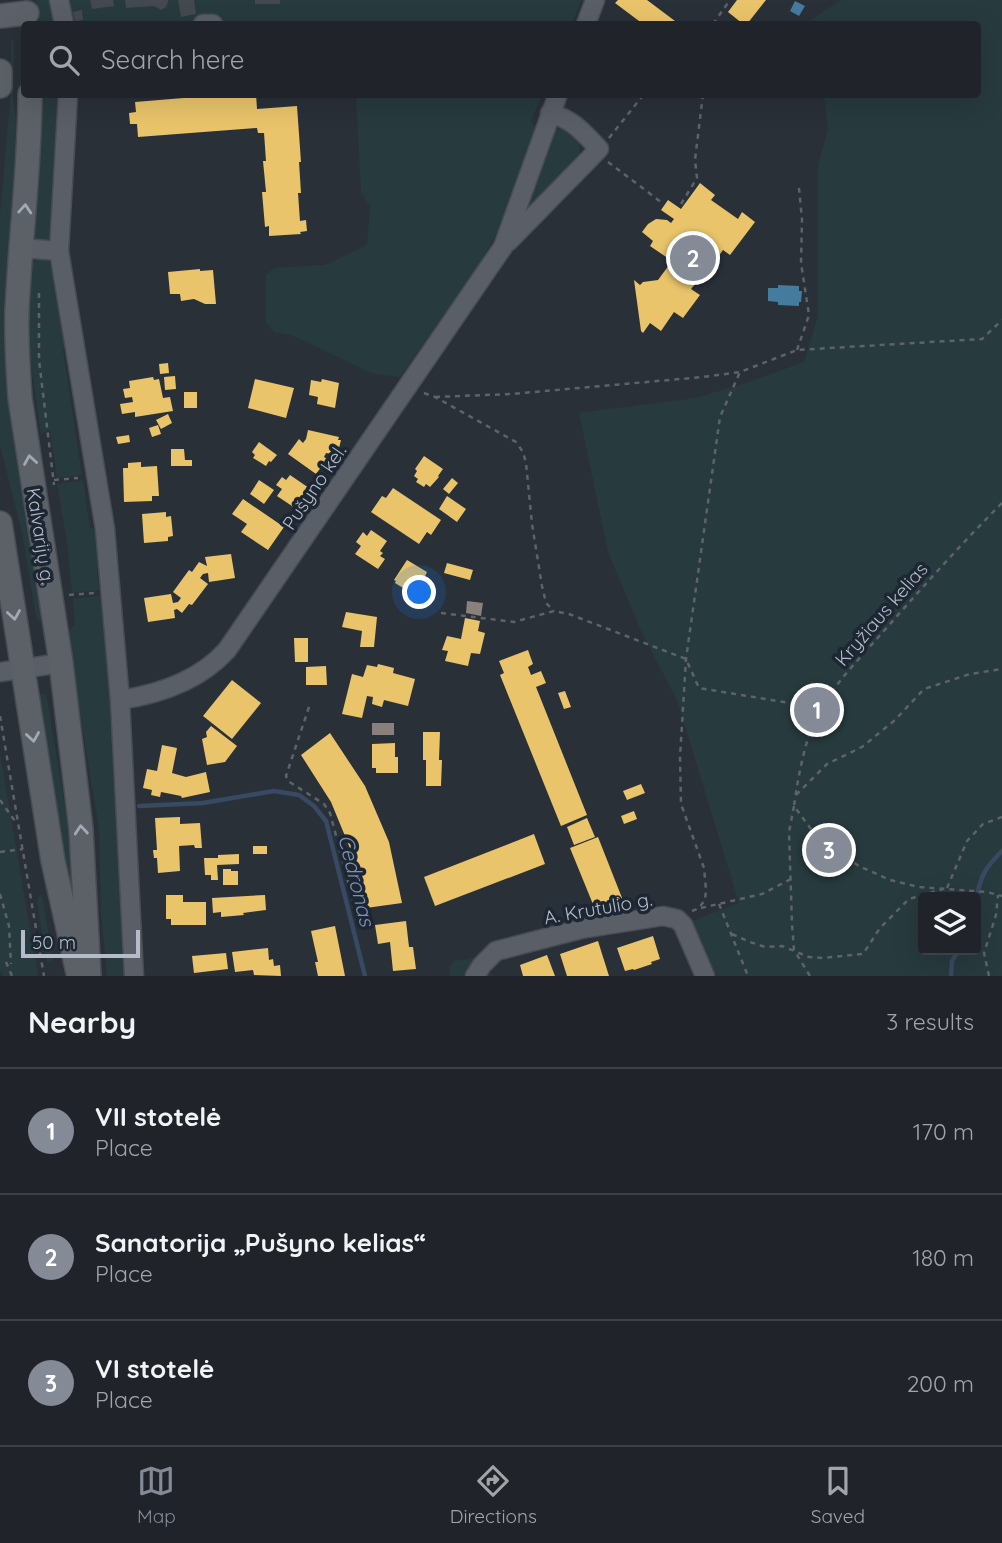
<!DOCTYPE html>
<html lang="en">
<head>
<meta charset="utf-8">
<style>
  :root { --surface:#20242a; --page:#2d3036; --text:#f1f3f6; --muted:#a2a4a8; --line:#3d4147; --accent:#848b96 }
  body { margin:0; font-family:Quicksand,sans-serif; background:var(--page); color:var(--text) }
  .controls { position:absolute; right:21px; bottom:21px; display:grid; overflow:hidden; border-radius:7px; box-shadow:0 7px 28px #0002 }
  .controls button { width:63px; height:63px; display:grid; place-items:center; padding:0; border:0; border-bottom:2px solid var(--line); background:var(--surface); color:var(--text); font:35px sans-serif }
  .scale { position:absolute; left:21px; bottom:18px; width:119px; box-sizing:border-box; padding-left:7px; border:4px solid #b4bcc9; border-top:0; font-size:19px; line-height:24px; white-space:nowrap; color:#b4bcc9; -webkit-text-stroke:5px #1d2633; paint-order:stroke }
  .you { position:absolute; left:420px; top:593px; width:24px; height:24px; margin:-18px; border:5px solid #fff; border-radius:50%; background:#1a73e8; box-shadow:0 0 0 10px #1a73e833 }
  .badge { display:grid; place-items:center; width:46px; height:46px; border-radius:50%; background:var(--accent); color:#fff; font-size:23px; font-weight:700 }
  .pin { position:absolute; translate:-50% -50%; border:4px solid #fff; box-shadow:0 2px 7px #0006 }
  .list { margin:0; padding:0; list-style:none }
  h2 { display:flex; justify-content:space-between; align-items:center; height:91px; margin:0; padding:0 28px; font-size:30px }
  h2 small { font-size:23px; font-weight:400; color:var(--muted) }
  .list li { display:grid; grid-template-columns:46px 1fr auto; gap:21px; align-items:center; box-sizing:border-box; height:126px; padding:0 28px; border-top:2px solid var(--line) }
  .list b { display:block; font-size:26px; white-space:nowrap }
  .list p { margin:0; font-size:23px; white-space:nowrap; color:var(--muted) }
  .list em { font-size:23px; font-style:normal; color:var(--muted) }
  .icon { flex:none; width:38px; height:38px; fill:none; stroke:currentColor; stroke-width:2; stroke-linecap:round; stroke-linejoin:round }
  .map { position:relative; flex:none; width:1002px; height:976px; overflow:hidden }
  .search { position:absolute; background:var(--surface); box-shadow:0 7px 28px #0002; left:21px; right:21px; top:21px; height:77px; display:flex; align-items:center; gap:18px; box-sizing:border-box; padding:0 24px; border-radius:7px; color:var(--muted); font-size:26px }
  .sheet { height:469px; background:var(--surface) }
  nav { display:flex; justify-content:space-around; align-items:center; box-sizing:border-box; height:98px; border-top:2px solid var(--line); background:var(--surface); font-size:19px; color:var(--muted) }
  nav a { display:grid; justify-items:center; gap:4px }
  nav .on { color:var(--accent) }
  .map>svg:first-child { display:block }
  .green { fill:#273a3e; fill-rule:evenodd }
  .homes { fill:#e9c46a }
  .public { fill:#457b9d }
  .industry { fill:#8a817c }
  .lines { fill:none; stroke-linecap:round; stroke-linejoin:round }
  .stream { stroke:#384963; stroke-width:4.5 }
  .building { fill:#444950 }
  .minor-casing { stroke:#484c53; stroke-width:21 }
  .major-casing { stroke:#484c55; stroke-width:26 }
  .path { stroke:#5d636a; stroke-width:2.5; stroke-dasharray:5 5; stroke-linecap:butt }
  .minor { stroke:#5a5e66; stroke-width:18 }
  .major { stroke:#5c6168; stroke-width:23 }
  .oneway { stroke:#a2aab6 }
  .labels { text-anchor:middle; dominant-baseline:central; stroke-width:7; stroke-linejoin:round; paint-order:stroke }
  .street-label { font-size:19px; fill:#b4bcc9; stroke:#1d2633 }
  .water-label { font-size:21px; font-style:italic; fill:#7c92b1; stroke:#1d2633 }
</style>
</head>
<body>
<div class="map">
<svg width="1002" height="976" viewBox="0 0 1002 976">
  <rect width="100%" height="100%" fill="#2a3038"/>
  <g class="green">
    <path d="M36,0H53L57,24H38Z"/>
    <path d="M63,0H582L571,24H67Z"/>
    <path d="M841,0H1002V976H717L692,921L739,903L677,700L641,631L608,552L579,413L695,398L743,384L804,362L818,316V166L828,128L825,100L819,95L978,94V24H805ZM923,897H976V950H923Z"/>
    <path d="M11,40H14L13,98L19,140L7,302L5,353L9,398L44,619L37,621L22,533L0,445V215L10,103Z"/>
    <path d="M41,95H63L51,238L49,242L40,244L32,237Z"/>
    <path d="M356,95H542L531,121L539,131L505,218L481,262L400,377L371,373L294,336L274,332L266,323V274L275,268L325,265L367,245L370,206L361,193Z"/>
    <path d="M560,128H571L579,138L580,155L530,207H527L525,204L548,137L555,130Z"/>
    <path d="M44,257L47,259L54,269L66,341L63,350L82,475L57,478L50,430L41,434L27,337L29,264Z"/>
    <path d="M83,480L90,528L95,529L96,532L99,567L97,568L99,590L72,593L67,542L57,484Z"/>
    <path d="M104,595L125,923L127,976H107L101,912L99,829L67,632L75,625L73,599Z"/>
    <path d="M40,693L45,694L47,698L71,844L80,959L38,694Z"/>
    <path d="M0,753L38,976H3L0,970Z"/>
    <path d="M42,895L53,960L47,963L37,902L39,896Z"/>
    <path d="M474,958L494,976H450L449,967L455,961Z"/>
  </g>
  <g class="homes">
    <path d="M618,0H647L679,24H643L615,3Z"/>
    <path d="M737,0H766L747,24H743L728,12Z"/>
    <path d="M232,94H256L257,109L297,106L301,162H299L301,193H298L300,221L306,220L307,231L300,232L301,234L269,236V226L265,227L262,192H266L263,161H266L264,133H258L257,128L138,137L137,124H130L129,113L136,112L135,102Z"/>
    <path d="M700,183L715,195L711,200L738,219L742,212L755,222L730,255L723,250L698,285L696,283L691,289L700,295L683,318L674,312L661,331L650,323L643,333L641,331L634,280L640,285L643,282L658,280L672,261L650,246L653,241L642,232L648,224L656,219L667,220L671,223L674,219L661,210L668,200L681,209Z"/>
    <path d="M200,269V271L213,270L216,304H205L194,299L181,301L180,294H170L168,272Z"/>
    <path d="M168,363L169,373L160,374L159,364Z"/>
    <path d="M175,376L176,389L165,390L164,377Z"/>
    <path d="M153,377L154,380L159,379L163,398L170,397L173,411L135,417V412L122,414L120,404L133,402L132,397L125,398L123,389L130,388L129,381Z"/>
    <path d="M255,379L294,388L286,418L248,408Z"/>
    <path d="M322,379L339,383L335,408L317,404L318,397L309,395L311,380L321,382Z"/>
    <rect x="184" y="392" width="13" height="16"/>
    <path d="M168,414L172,423L161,429L156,420Z"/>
    <path d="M158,425L161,434L152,437L149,428Z"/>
    <path d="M308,430L339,437L338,440H341L338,452H336V455L326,453L324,457L327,459L316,474L288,454L299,439L303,443L306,439Z"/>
    <path d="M129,435L130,442L118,444L116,437Z"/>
    <path d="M259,442L277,455L271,462L269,461L266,466L253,458L255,455L252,452Z"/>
    <path d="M171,449H184L185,460H192V466H171Z"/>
    <path d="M424,456L443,469L438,476L439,477L430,487L426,484L424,487L416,482L418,479L414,476L417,471L415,469Z"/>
    <path d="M141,462V467L157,466L159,496H152V501L124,502L123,468H128V463Z"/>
    <path d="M290,475L309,488L295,508L277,496L282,489L276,485L282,477L286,480Z"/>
    <path d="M452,478L458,483L449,494L443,489Z"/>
    <path d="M259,480L274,490L264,504L250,494Z"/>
    <path d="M393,488L441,520L431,535L427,532L419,544L371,512L382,496L386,498Z"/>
    <path d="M447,496L466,509L457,522L439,509Z"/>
    <path d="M243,499L284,527L268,550L241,532L247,524L232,514Z"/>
    <path d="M166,512V517L171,516L173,536L168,537V541L144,543L142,514Z"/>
    <path d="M371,530L387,541L380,551L383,553L380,556L385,559L378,569L355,554L361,546L356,542L363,532L367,536Z"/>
    <path d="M231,554L235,578L209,582L208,573L203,574L200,578L208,584L192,605L189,604L182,613L177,609L174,610L175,618L148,622L144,598L171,594L173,603L178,602L181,598L173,592L189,570L192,572L199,562L207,566L205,557Z"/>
    <path d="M407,560L427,572L417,594L414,592L413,594L395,583L396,581L394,580Z"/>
    <path d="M447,563L473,570L470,580L444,573Z"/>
    <path d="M346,612L377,617L374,647H360L362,631L342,627Z"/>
    <path d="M465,618L480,621L478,631L485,633L480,654L471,653L468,666L445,661L448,651L442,650L447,636L461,639Z"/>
    <path d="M294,638H308V662H295Z"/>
    <path d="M528,650L533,664L528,667L531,675L541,671L546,683L536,687L587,815L561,826L500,675L504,673L499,661Z"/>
    <path d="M378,664L394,668L393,673L415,679L408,706L384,700L382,707L372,704L373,697L367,696L362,718L342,714L352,674L363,677L367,665L377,667Z"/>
    <path d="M326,666L327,685H306V667Z"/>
    <path d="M232,680L261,703L232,739L203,716Z"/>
    <path d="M565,691L571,707L564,709L558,693Z"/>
    <path d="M211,726L237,746L225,762L207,765L202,739L207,737L206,732Z"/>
    <path d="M423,732H440L439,760H442L441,786H426V760H423Z"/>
    <path d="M330,733L365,786L389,842L402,903L366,908L352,853L331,802L301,755Z"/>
    <path d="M395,743V757H398V773H376V768H372V744Z"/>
    <path d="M162,745L177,748L172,773L186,777L206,772L210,792L182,798L181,796L161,792L160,797L151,795L152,790L143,788L147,769L157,771Z"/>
    <path d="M641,784L645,793L627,800L623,791Z"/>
    <path d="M634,811L637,819L624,824L621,816Z"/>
    <path d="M180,817V824L200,823L202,848H195L194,845L179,846L180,871L158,873L157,858H154L153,850H157L155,818Z"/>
    <path d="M587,818L595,837L574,845L567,827Z"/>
    <path d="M534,834L545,864L435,906L424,877Z"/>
    <path d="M598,837L624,903L597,914L570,848Z"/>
    <rect x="253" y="846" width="14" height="8"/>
    <path d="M239,854V864L217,865L218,880H211V875H205L204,858H218V855Z"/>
    <path d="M223,869H231V871H238V885H223Z"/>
    <path d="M166,895H183V902H206V925H171V919H166Z"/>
    <path d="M265,895L266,910L243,913L244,915L221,917V912L213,913L212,898Z"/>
    <path d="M406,921L409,947H413L416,969L393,971L390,942L378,944L375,925Z"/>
    <path d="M335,926L345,976H318L315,962H318L311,931Z"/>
    <path d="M653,936L660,959L651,962L652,964L634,970L633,969L625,971L617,948Z"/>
    <path d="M598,941L609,976H567L560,954Z"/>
    <path d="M268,948L269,960L273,959L274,966L280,965L281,976L254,975L253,970L235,972L232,952Z"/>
    <path d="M226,953L228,969L194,973L192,956Z"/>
    <path d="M547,955L555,976H523L520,965Z"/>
  </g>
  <g class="public">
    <path d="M795,1L805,6L799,16L790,11Z"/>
    <path d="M778,285L799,286V291H802L801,302H799V306L778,305V302L768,301V288H778Z"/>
  </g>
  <g class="industry">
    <path d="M467,601L483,603L481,616L466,613Z"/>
    <rect x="372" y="723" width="22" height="12"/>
  </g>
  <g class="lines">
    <g class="stream">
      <path d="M139,806L203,803L274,791L299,795L314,806L326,821L365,976"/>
      <path d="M976,899C981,875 985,868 1002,851"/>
      <path d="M951,976L952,961L959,950"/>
    </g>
  </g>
  <g class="building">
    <path d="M90,0H113L114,6L92,9Z"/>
    <path d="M125,0H168V2L166,7L161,10L154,6L126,8Z"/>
    <path d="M178,0H194L196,14L181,17Z"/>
    <rect x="255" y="0" width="25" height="4"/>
    <path d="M82,10L83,20L75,21L73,12Z"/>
  </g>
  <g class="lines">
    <g class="minor-casing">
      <g id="minor">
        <path d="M59,0L64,24"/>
        <path d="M203,24H213"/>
        <path d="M586,24L595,0"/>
        <path d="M68,94L59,251L105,529L120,700L134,976"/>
        <path d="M508,242L599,149C582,131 575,121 550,113"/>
        <path d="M22,248L59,251"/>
        <path d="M0,672L61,663"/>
        <path d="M120,700C160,694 200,680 227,650L503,247L558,94"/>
        <path d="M475,976L482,965L496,951L581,929L663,916L677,919L683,925L705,976"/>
      </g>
    </g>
    <g class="major-casing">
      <g id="major">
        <path d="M0,16L27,13"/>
        <path d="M0,71V86"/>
        <path d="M30,94C30,167 20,239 17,311C16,340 18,369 20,398L61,663L81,829L89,976"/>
        <path d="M0,523L53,861L78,973"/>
      </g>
    </g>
    <g class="path">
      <path d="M713,24L730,0"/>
      <path d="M609,138L644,94"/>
      <path d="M608,162L661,202"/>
      <path d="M681,204L697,178L695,160L703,94"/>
      <path d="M39,293V360L54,485"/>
      <path d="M797,350L809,315L801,263L802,220L799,188"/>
      <path d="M424,393L435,397L516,442L523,452L526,463L532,524L542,586L546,603L554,611"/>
      <path d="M435,397L511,394L703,377L740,372L797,350L982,339L1002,320"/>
      <path d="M54,480L78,478"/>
      <path d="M1002,503C960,545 921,589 882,633C861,657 837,681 821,708C806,732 798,777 794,806L816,836L831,848L859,866L890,880L919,887L987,892L1002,896"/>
      <path d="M69,595L94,593"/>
      <path d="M441,613L514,622L554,611L569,614L686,659L699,688L820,708"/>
      <path d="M309,707L286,776L288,781L324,804L330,813L356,911"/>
      <path d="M0,716L44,976"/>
      <path d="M796,795L827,764L862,747L895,720L924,689L970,674L1002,669"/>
      <path d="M0,800L17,824"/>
      <path d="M794,806L789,832L792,924L794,950L810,976"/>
      <path d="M0,852L23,849"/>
      <path d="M947,888L967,841L983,824L1002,817"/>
      <path d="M0,894L9,926L11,964"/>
      <path d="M719,904L748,976"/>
      <path d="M701,908L762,894L791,879"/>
      <path d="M692,911L699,908L705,900L706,890L704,868L681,804L680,757L686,659L720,417L740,372"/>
      <path d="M732,934L750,942L765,947L782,946L809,957L823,958L863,954L880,928L909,899L943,889"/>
      <path d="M6,962L12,976"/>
      <path d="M989,976L984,953L996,915L998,895"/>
    </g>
    <use href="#minor" class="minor"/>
    <use href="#major" class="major"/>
  </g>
  <defs><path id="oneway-chevron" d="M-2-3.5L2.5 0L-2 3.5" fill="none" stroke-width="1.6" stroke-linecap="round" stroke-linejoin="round" transform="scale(1.75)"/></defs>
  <g class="oneway">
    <use href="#oneway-chevron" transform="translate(25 209) rotate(-86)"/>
    <use href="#oneway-chevron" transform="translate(30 460) rotate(-99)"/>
    <use href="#oneway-chevron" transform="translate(14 615) rotate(81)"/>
    <use href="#oneway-chevron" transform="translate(33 737) rotate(81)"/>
    <use href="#oneway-chevron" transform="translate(81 830) rotate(-95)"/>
  </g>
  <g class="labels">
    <g class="street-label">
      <text transform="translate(314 487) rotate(-56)">Pušyno kel.</text>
      <text transform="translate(41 536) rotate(81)">Kalvarijų g.</text>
      <text transform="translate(881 614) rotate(-49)">Kryžiaus kelias</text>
      <text transform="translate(598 908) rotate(-10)">A. Krutulio g.</text>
    </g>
    <g class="water-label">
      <text transform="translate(357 880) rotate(76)">Cedronas</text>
    </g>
  </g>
</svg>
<div class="controls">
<button><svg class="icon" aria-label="layers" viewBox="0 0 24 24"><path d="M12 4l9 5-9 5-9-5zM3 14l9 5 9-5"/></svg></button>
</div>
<div class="scale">50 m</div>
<div class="you"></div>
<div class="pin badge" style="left:817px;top:710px">1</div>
<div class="pin badge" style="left:693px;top:258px">2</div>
<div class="pin badge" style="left:829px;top:850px">3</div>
<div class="search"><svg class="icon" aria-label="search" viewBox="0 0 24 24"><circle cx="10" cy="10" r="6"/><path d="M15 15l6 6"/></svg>Search here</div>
</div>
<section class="sheet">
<h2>Nearby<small>3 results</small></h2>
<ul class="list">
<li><span class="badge">1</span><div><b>VII stotelė</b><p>Place</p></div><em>170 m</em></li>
<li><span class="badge">2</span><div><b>Sanatorija „Pušyno kelias“</b><p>Place</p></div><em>180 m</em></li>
<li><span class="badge">3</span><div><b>VI stotelė</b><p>Place</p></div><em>200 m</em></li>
</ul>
</section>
<nav>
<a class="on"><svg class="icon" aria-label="map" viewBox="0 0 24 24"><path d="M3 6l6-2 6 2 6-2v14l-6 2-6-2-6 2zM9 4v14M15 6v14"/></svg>Map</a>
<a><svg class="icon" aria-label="directions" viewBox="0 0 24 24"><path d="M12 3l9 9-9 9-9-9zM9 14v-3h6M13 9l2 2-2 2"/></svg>Directions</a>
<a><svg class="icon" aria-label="saved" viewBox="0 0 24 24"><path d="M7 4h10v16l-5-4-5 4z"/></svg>Saved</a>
</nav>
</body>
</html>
